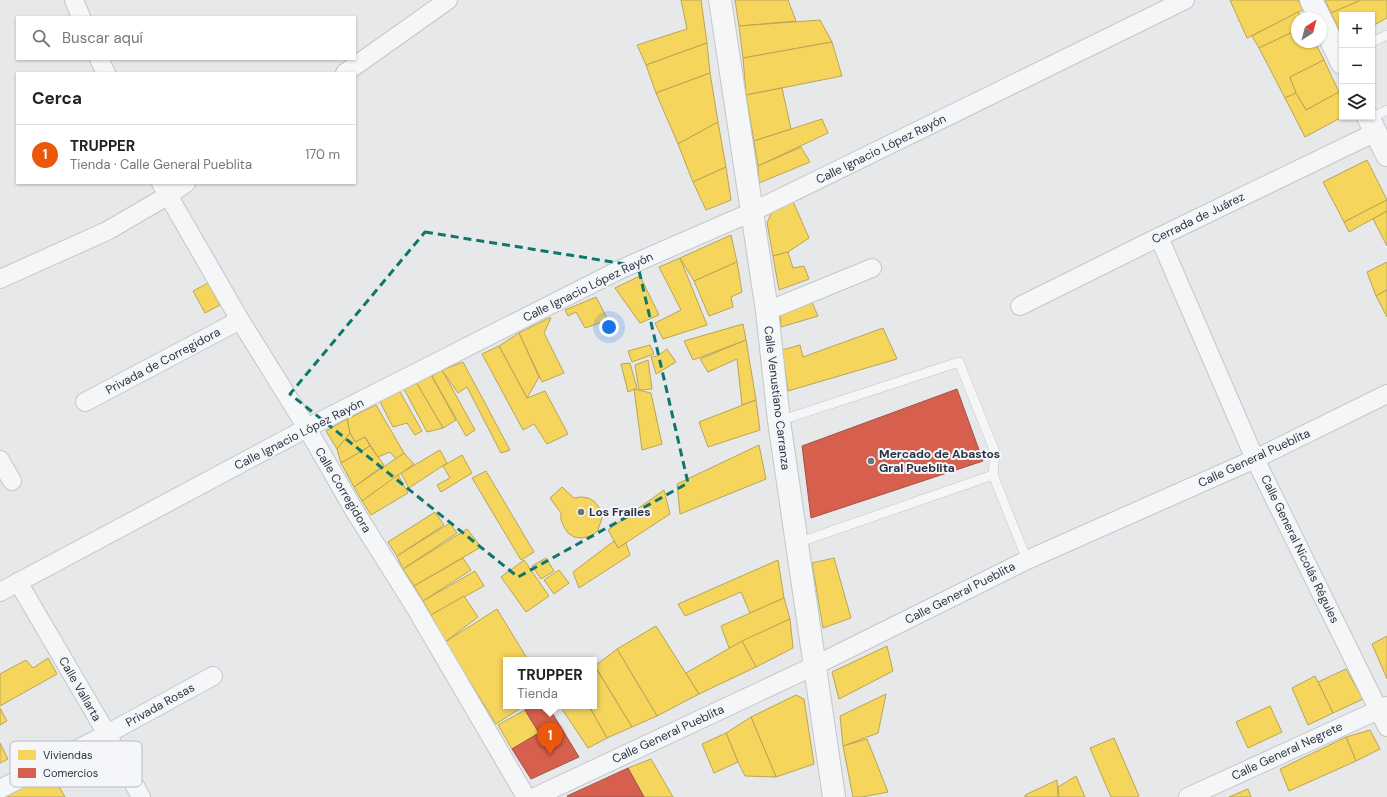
<!DOCTYPE html>
<html lang="es">
<head>
<meta charset="utf-8">
<style>
  :root { --surface:#fff; --page:#f2f2f2; --text:#222; --muted:#767676; --line:#e0e0e0; --accent:#ea580c }
  body { margin:0; font-family:"DM Sans",sans-serif; background:var(--page); color:var(--text) }
  .controls { position:absolute; right:12px; top:12px; display:grid; overflow:hidden; border-radius:0px; box-shadow:0 1px 3px #0004 }
  .controls button { width:36px; height:36px; display:grid; place-items:center; padding:0; border:0; border-bottom:1px solid var(--line); background:var(--surface); color:var(--text); font:20px sans-serif }
  .compass { position:absolute; left:1291px; top:12px; width:36px; height:36px; border-radius:50%; background:var(--surface); box-shadow:0 1px 3px #0004; rotate:36deg }
  .you { position:absolute; left:609px; top:327px; width:14px; height:14px; margin:-10px; border:3px solid #fff; border-radius:50%; background:#1a73e8; box-shadow:0 0 0 6px #1a73e833 }
  .badge { display:grid; place-items:center; width:26px; height:26px; border-radius:50%; background:var(--accent); color:#fff; font-size:13px; font-weight:700 }
  .pin { position:absolute; translate:-50% -33px; filter:drop-shadow(0 1px 2px #0008) }
  .pin::after { content:''; position:absolute; top:21px; width:14px; height:12px; background:inherit; clip-path:polygon(0 0,100% 0,50% 100%) }
  .popup { position:absolute; left:503px; top:657px; width:94px; height:52px; box-sizing:border-box; display:grid; place-content:center; border-radius:0px; background:var(--surface); filter:drop-shadow(0 1px 3px #0005); font-size:13px; white-space:nowrap; color:var(--muted) }
  .popup b { font-size:15px; color:var(--text) }
  .popup::after { content:''; position:absolute; left:50%; top:100%; margin-left:-8px; border:8px solid transparent; border-top-color:var(--surface) }
  .list { margin:0; padding:0; list-style:none }
  h2 { display:flex; justify-content:space-between; align-items:center; height:52px; margin:0; padding:0 16px; font-size:17px }
  h2 small { font-size:13px; font-weight:400; color:var(--muted) }
  .list li { display:grid; grid-template-columns:26px 1fr auto; gap:12px; align-items:center; box-sizing:border-box; height:60px; padding:0 16px; border-top:1px solid var(--line) }
  .list b { display:block; font-size:15px; white-space:nowrap }
  .list p { margin:0; font-size:13px; white-space:nowrap; color:var(--muted) }
  .list em { font-size:13px; font-style:normal; color:var(--muted) }
  .icon { flex:none; width:22px; height:22px; fill:none; stroke:currentColor; stroke-width:2; stroke-linecap:round; stroke-linejoin:round }
  .map { position:relative; flex:none; width:1387px; height:797px; overflow:hidden }
  .search { position:absolute; background:var(--surface); box-shadow:0 1px 3px #0004; left:16px; top:16px; width:340px; height:44px; display:flex; align-items:center; gap:10px; box-sizing:border-box; padding:0 14px; border-radius:0px; color:var(--muted); font-size:15px }
  .panel { position:absolute; background:var(--surface); box-shadow:0 1px 3px #0004; left:16px; top:72px; width:340px; height:112px; border-radius:0px }
  .map>svg:first-child { display:block }
  .homes { fill:#f6d55c; stroke:#b9a555 }
  .shops { fill:#d6604d; stroke:#a3534b }
  .lines { fill:none; stroke-linecap:round; stroke-linejoin:round }
  .service-casing { stroke:#c4c6c8; stroke-width:10 }
  .minor-casing { stroke:#c4c6c8; stroke-width:20 }
  .tertiary-casing { stroke:#c4c6c8; stroke-width:24 }
  .service { stroke:#f5f6f7; stroke-width:9 }
  .minor { stroke:#f5f6f7; stroke-width:18 }
  .tertiary { stroke:#f5f6f7; stroke-width:22 }
  .marked { fill:none; stroke:#0f766e; stroke-width:3; stroke-dasharray:8 5; stroke-linejoin:round }
  .poi-dot { fill:#6c737f; stroke:#f4f6f9; stroke-width:1.5 }
  .labels { text-anchor:middle; dominant-baseline:central; stroke-width:4; stroke-linejoin:round; paint-order:stroke }
  .street-label { font-size:12px; fill:#2b3445; stroke:#f4f6f9 }
  .poi-label { font-size:12px; font-weight:bold; fill:#2b3445; stroke:#f4f6f9; text-anchor:start }
  .key { fill:#f4f6f9; stroke:#b8bcc3; stroke-width:1 }
  .key-label { font-size:11px; fill:#2b3445 }
</style>
</head>
<body>
<div class="map">
<svg width="1387" height="797" viewBox="0 0 1387 797">
  <rect width="100%" height="100%" fill="#e6e8ea"/>
  <g class="homes">
    <path d="M681,0H701L707,43L646,65L637,45L687,29Z"/>
    <path d="M735,0H788L796,21L739,26Z"/>
    <path d="M1230,0H1298L1303,10L1247,38Z"/>
    <path d="M1325,0H1361L1331,13Z"/>
    <path d="M1361,0H1387V18L1372,26V15H1342V35L1331,13Z"/>
    <path d="M1298,12L1301,18H1297V30L1259,48L1252,36Z"/>
    <path d="M820,20L832,42L743,58L739,26Z"/>
    <path d="M1297,30V42H1315L1324,60L1290,77L1296,93L1285,98L1259,48Z"/>
    <path d="M832,42L842,76L746,95L743,58Z"/>
    <path d="M707,43L710,73L656,93L646,65Z"/>
    <path d="M1324,60L1339,92L1306,110L1296,93L1290,77Z"/>
    <path d="M710,73L718,122L678,144L656,93Z"/>
    <path d="M782,88L791,129L754,141L746,95Z"/>
    <path d="M1339,92L1342,99V117L1305,137L1285,98L1296,93L1306,110Z"/>
    <path d="M822,119L828,133L758,166L754,141Z"/>
    <path d="M718,122L726,167L693,182L678,144Z"/>
    <path d="M801,147L810,162L759,183L758,166Z"/>
    <path d="M1367,160L1387,200L1344,222L1323,182Z"/>
    <path d="M726,167L731,200L706,210L693,182Z"/>
    <path d="M792,199L809,238L788,252L773,256L767,223L774,207Z"/>
    <path d="M1387,200V211L1349,232L1344,222Z"/>
    <path d="M1387,211V246L1373,219Z"/>
    <path d="M731,235L737,262L694,281L680,258Z"/>
    <path d="M788,252L793,268L804,266L809,279L779,290L773,256Z"/>
    <path d="M680,258L707,325L663,339L655,323L681,310L659,267Z"/>
    <path d="M737,262L742,292L731,297L733,307L709,316L694,281Z"/>
    <path d="M1387,262V290L1376,296L1367,272Z"/>
    <path d="M640,276L659,315L640,323L615,288Z"/>
    <path d="M208,283L220,305L205,313L193,291Z"/>
    <path d="M1387,290V317L1376,296Z"/>
    <path d="M596,297L608,320L585,328L576,312L568,316L565,310Z"/>
    <path d="M810,298L818,316L781,327L780,308Z"/>
    <path d="M549,318H551L544,333L564,373L542,382L519,333Z"/>
    <path d="M743,324L746,340L693,360L684,341Z"/>
    <path d="M883,328L897,359L788,391L782,350L800,345L803,357Z"/>
    <path d="M519,333L539,377L527,398L499,346Z"/>
    <path d="M746,340L756,400L742,405L737,359L708,372L700,359Z"/>
    <path d="M650,345L654,354L632,362L628,351Z"/>
    <path d="M499,346L527,398L545,391L568,434L547,444L534,424L523,430L482,354Z"/>
    <path d="M667,349L676,362L656,374L651,357L658,356Z"/>
    <path d="M648,360L652,389L639,390L635,365Z"/>
    <path d="M463,362L510,450L501,453L467,387L458,393L442,370Z"/>
    <path d="M630,363L637,388L628,392L621,364Z"/>
    <path d="M442,370L475,430L466,436L432,376Z"/>
    <path d="M431,375L456,420L443,428L416,382Z"/>
    <path d="M416,382L443,428L427,432L404,389Z"/>
    <path d="M634,389L651,393L662,444L642,450Z"/>
    <path d="M399,390L422,431L415,435L407,423L393,427L378,398Z"/>
    <path d="M756,400L760,430L708,447L699,422Z"/>
    <path d="M376,405L404,453L396,459L390,452L378,457L365,437L355,442L350,433L347,419Z"/>
    <path d="M347,419L350,433L337,449L326,431Z"/>
    <path d="M350,433L355,442L365,437L370,446L341,463L337,449Z"/>
    <path d="M759,445L766,479L680,514L677,484Z"/>
    <path d="M370,446L384,465L354,487L341,463Z"/>
    <path d="M440,450L447,463L409,488L401,473Z"/>
    <path d="M404,453L414,464L362,501L354,487Z"/>
    <path d="M462,455L472,473L441,492L437,485L450,478L443,466Z"/>
    <path d="M486,471L534,552L521,560L472,478Z"/>
    <path d="M398,475L408,493L371,515L362,501Z"/>
    <path d="M562,487L574,498L581,497L588,498L594,501L602,511V518L598,530L593,535L587,537L581,538L574,537L568,533L564,527L561,520V513L550,498Z"/>
    <path d="M664,490L670,514L618,548L608,530Z"/>
    <path d="M435,512L444,525L397,556L388,542Z"/>
    <path d="M450,523L457,533L403,569L397,556Z"/>
    <path d="M467,529L481,547L414,586L403,569Z"/>
    <path d="M614,541L618,548L626,543L630,555L579,588L573,572Z"/>
    <path d="M463,558L471,570L423,601L414,586Z"/>
    <path d="M546,558L554,571L541,579L532,566Z"/>
    <path d="M834,558L851,618L823,628L812,563Z"/>
    <path d="M524,560L549,596L526,612L501,577Z"/>
    <path d="M778,560L784,598L750,613L741,592L685,616L678,604Z"/>
    <path d="M559,570L569,583L554,594L544,580Z"/>
    <path d="M475,571L484,586L431,615L423,601Z"/>
    <path d="M464,596L478,617L445,642L431,615Z"/>
    <path d="M784,598L790,619L729,648L721,626Z"/>
    <path d="M497,609L528,660H506V706H524L496,724L445,642Z"/>
    <path d="M790,619L793,648L756,667L742,641Z"/>
    <path d="M656,626L699,694L657,716L617,649Z"/>
    <path d="M1387,636V679L1372,644Z"/>
    <path d="M742,641L756,667L699,694L686,673Z"/>
    <path d="M887,646L893,671L839,699L832,672Z"/>
    <path d="M617,649L657,716L632,727L595,666Z"/>
    <path d="M48,658L57,674L0,706V674L26,660L33,668Z"/>
    <path d="M594,665L632,727L607,738L589,706H594Z"/>
    <path d="M1346,669L1363,699L1333,713L1318,682Z"/>
    <path d="M1315,676L1333,713L1308,725L1292,688Z"/>
    <path d="M886,694L878,733L843,746L840,716Z"/>
    <path d="M796,695L804,699L814,764L776,777L751,717Z"/>
    <path d="M560,706H589L607,738L588,748Z"/>
    <path d="M1270,706L1282,732L1248,748L1236,722Z"/>
    <path d="M0,708L7,721L0,725Z"/>
    <path d="M525,710L539,733L512,749L498,725Z"/>
    <path d="M751,717L776,777L745,776L738,762L726,733Z"/>
    <path d="M1370,730L1380,749L1356,761L1346,737Z"/>
    <path d="M726,733L738,762L714,773L702,744Z"/>
    <path d="M1346,737L1356,761L1289,791L1280,769Z"/>
    <path d="M1114,738L1139,796L1137,797H1111L1090,748Z"/>
    <path d="M867,739L888,792L862,797H853L843,746Z"/>
    <path d="M0,743L8,759L0,763Z"/>
    <path d="M651,759L673,797H644L628,768Z"/>
    <path d="M51,772L65,797H4Z"/>
    <path d="M1076,776L1085,797H1059L1058,787Z"/>
    <path d="M1057,780L1058,797H1025V795Z"/>
    <path d="M1248,789L1251,797H1229Z"/>
  </g>
  <g class="shops">
    <path d="M957,389L983,461L811,518L802,446Z"/>
    <path d="M531,706H548L579,757L531,779L512,749L539,733L525,710Z"/>
    <path d="M628,768L644,797H568L567,796Z"/>
  </g>
  <g class="lines">
    <g class="service-casing">
      <g id="service">
        <path d="M1372,42L1387,35"/>
        <path d="M1369,119L1387,110"/>
        <path d="M779,421L959,362L995,452L993,475L1027,560"/>
        <path d="M797,543L993,475"/>
      </g>
    </g>
    <g class="minor-casing">
      <g id="minor">
        <path d="M74,0L81,17"/>
        <path d="M99,59L106,73"/>
        <path d="M345,73L448,0"/>
        <path d="M161,183L240,320L307,428L354,510L415,607L526,797"/>
        <path d="M1159,237L1255,459L1387,727"/>
        <path d="M0,279L107,231L167,196L186,183"/>
        <path d="M1020,306L1159,237L1376,132"/>
        <path d="M767,311L872,268"/>
        <path d="M85,402L240,320"/>
        <path d="M0,460L12,481"/>
        <path d="M18,582L107,734L141,797"/>
        <path d="M0,592L307,428L621,269L752,212L1185,0"/>
        <path d="M0,789L107,734L213,676"/>
        <path d="M535,797L814,666L1027,560L1255,459L1387,394"/>
        <path d="M1188,797L1387,706"/>
      </g>
    </g>
    <g class="tertiary-casing">
      <g id="tertiary">
        <path d="M720,0L767,311L779,421L834,797"/>
        <path d="M1311,0L1320,18"/>
        <path d="M1321,20L1342,63"/>
        <path d="M1368,117L1387,155"/>
      </g>
    </g>
    <use href="#service" class="service"/>
    <use href="#minor" class="minor"/>
    <use href="#tertiary" class="tertiary"/>
  </g>
  <path class="marked" d="M425,232L638,266L688,483L518,577L290,394Z"/>
  <g class="poi-dot">
    <circle cx="871" cy="461" r="4"/>
    <circle cx="581" cy="512" r="4"/>
  </g>
  <g class="labels">
    <g class="street-label">
      <text transform="translate(881 149) rotate(-26)">Calle Ignacio López Rayón</text>
      <text transform="translate(1198 218) rotate(-26)">Cerrada de Juárez</text>
      <text transform="translate(588 287) rotate(-26)">Calle Ignacio López Rayón</text>
      <text transform="translate(163 361) rotate(-28)">Privada de Corregidora</text>
      <text transform="translate(777 398) rotate(83)">Calle Venustiano Carranza</text>
      <text transform="translate(299 434) rotate(-27)">Calle Ignacio López Rayón</text>
      <text transform="translate(1254 458) rotate(-25)">Calle General Pueblita</text>
      <text transform="translate(343 490) rotate(59)">Calle Corregidora</text>
      <text transform="translate(1300 549) rotate(64)">Calle General Nicolás Régules</text>
      <text transform="translate(960 593) rotate(-27)">Calle General Pueblita</text>
      <text transform="translate(80 689) rotate(60)">Calle Vallarta</text>
      <text transform="translate(160 705) rotate(-29)">Privada Rosas</text>
      <text transform="translate(668 734) rotate(-25)">Calle General Pueblita</text>
      <text transform="translate(1287 751) rotate(-25)">Calle General Negrete</text>
    </g>
    <g class="poi-label">
      <text x="879" y="454">Mercado de Abastos<tspan x="879" dy="14">Gral Pueblita</tspan></text>
      <text x="589" y="512">Los Frailes</text>
    </g>
  </g>
  <rect x="10" y="741" width="132" height="46" rx="6" class="key"/>
  <rect x="18" y="750" width="18" height="10" fill="#f6d55c"/>
  <rect x="18" y="768" width="18" height="10" fill="#d6604d"/>
  <g class="key-label">
    <text x="43" y="759">Viviendas</text>
    <text x="43" y="777">Comercios</text>
  </g>
</svg>
<div class="controls">
<button>+</button>
<button>−</button>
<button><svg class="icon" aria-label="layers" viewBox="0 0 24 24"><path d="M12 4l9 5-9 5-9-5zM3 14l9 5 9-5"/></svg></button>
</div>
<svg class="compass" viewBox="-18 -18 36 36"><path d="M0-13l5 13h-10z" fill="#e53935"/><path d="M0 13l5-13h-10z" fill="#767676"/></svg>
<div class="you"></div>
<div class="pin badge" style="left:550px;top:755px">1</div>
<div class="popup"><b>TRUPPER</b>Tienda</div>
<div class="search"><svg class="icon" aria-label="search" viewBox="0 0 24 24"><circle cx="10" cy="10" r="6"/><path d="M15 15l6 6"/></svg>Buscar aquí</div>
<section class="panel">
<h2>Cerca<small></small></h2>
<ul class="list">
<li><span class="badge">1</span><div><b>TRUPPER</b><p>Tienda · Calle General Pueblita</p></div><em>170 m</em></li>
</ul>
</section>
</div>
</body>
</html>
